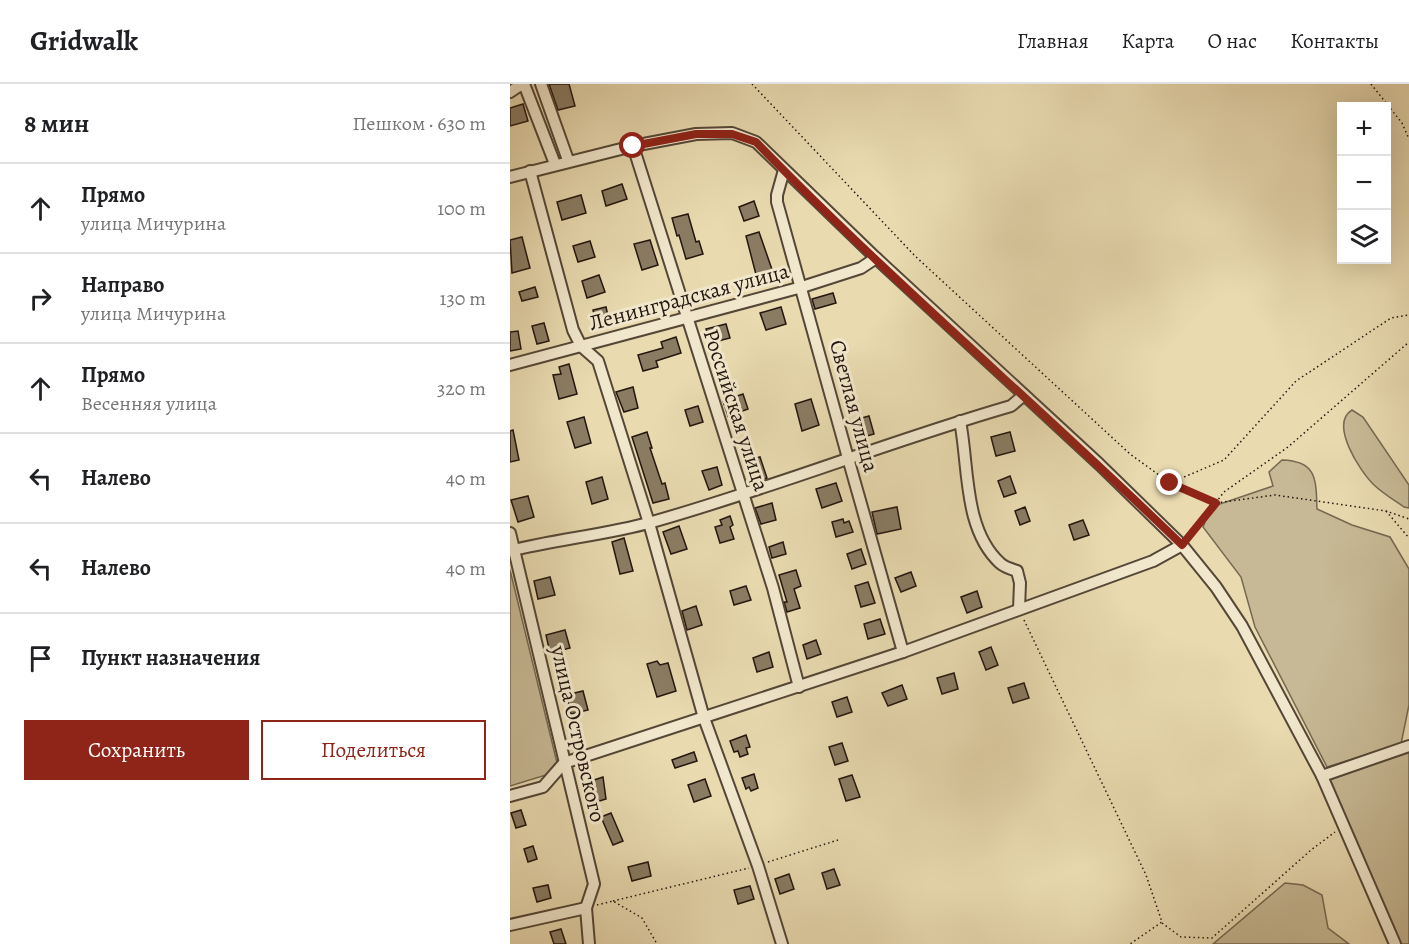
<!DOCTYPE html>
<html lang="ru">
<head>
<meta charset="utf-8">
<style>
  :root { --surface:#fff; --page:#f2f2f2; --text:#202124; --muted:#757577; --line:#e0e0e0; --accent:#8f2418 }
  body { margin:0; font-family:Alegreya,serif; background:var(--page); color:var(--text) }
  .controls { position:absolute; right:18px; top:18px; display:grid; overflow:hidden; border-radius:0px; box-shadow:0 6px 24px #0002 }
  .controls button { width:54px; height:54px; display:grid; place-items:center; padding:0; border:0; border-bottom:2px solid var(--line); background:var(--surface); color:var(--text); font:30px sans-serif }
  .stop { position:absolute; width:18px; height:18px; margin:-14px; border:4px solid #8f2418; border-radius:50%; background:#fff }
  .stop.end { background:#8f2418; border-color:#fff; box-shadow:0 2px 6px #0008 }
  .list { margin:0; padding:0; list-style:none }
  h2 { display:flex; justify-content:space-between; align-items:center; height:78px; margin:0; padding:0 24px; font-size:26px }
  h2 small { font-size:20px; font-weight:400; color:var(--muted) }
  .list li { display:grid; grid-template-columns:39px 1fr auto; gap:18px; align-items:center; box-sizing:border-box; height:90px; padding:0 24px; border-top:2px solid var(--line) }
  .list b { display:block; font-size:22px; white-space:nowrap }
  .list p { margin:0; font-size:20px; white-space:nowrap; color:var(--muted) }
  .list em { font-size:20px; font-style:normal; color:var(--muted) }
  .actions { display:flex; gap:12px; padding:18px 24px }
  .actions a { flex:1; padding:14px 0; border:2px solid var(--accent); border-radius:0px; text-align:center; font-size:21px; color:var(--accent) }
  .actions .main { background:var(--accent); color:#fff }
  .icon { flex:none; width:33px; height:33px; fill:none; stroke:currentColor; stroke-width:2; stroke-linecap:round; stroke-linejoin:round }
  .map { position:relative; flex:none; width:899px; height:860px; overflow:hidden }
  header { display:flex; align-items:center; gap:36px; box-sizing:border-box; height:84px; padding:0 30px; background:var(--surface); border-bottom:2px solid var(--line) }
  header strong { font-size:28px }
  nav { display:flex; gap:33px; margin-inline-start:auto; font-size:21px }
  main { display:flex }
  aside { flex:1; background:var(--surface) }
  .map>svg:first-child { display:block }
  .green { fill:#c7b995; stroke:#756852; stroke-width:1.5 }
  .building { fill:#8a7c63; stroke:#23160f; stroke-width:1.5 }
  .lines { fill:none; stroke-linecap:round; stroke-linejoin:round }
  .minor-casing { stroke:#544737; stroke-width:14 }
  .path { stroke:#23160f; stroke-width:1.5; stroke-dasharray:1.5 3; stroke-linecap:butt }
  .minor { stroke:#f1e7cc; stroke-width:10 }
  .route { stroke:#8f2418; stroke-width:8 }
  .labels { text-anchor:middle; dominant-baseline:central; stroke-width:6; stroke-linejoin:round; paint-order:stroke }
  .street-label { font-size:22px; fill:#23160f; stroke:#f1e7cc }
</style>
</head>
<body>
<header>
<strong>Gridwalk</strong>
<nav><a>Главная</a><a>Карта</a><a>О нас</a><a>Контакты</a></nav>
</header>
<main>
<aside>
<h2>8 мин<small>Пешком · 630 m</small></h2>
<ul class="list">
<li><svg class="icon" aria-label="ahead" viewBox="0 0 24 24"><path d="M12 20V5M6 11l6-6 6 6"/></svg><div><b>Прямо</b><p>улица Мичурина</p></div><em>100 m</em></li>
<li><svg class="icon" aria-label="right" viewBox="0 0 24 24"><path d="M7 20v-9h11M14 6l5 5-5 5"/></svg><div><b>Направо</b><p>улица Мичурина</p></div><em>130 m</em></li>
<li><svg class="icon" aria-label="ahead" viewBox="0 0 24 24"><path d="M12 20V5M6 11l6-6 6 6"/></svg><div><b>Прямо</b><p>Весенняя улица</p></div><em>320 m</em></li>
<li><svg class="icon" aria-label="left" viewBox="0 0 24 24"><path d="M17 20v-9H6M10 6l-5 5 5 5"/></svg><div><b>Налево</b></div><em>40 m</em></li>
<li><svg class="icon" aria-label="left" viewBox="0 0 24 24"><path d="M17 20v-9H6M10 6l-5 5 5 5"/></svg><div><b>Налево</b></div><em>40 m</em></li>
<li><svg class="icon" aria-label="arrive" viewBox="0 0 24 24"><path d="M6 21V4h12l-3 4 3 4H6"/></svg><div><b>Пункт назначения</b></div></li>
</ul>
<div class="actions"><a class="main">Сохранить</a><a>Поделиться</a></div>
</aside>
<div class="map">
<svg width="899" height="860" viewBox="0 0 899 860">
  <rect width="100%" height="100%" fill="#e9dab0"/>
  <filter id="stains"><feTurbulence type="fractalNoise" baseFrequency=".00333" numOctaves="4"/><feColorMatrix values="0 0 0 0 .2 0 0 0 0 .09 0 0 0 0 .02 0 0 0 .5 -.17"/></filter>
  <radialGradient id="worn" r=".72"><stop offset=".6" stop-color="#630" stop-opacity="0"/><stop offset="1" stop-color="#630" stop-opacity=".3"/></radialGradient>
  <g class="green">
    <path d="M842,326L853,333L899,401V424L894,423C884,416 872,409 863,400C850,387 819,340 842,326Z"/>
    <path d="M772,376C807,377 806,395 807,425L842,441L880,453L899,485V621L891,660L817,683L745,543L731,493L693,443L701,423L763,402L759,388Z"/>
    <path d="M0,486L49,687L0,702Z"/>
    <path d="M899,668V860H891L820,696Z"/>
    <path d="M775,799L793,801L812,811L818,844L839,860H703Z"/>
  </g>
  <g class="building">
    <path d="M39,0H59L65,22L48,26Z"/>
    <path d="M13,20L18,37L0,42V24Z"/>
    <path d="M112,100L117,115L96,122L92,107Z"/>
    <path d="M71,111L76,129L52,136L47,118Z"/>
    <path d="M244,117L249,132L234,137L229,123Z"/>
    <path d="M178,130L186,158L189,157L193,170L176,175L169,151L167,152L162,134Z"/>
    <path d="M249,148L266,197L249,202L236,152Z"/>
    <path d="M12,153L20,184L2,189L0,156Z"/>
    <path d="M140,156L148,181L132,186L124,160Z"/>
    <path d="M80,157L85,173L68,178L63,162Z"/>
    <path d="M89,191L95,208L77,214L72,197Z"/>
    <path d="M25,203L28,213L12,217L9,208Z"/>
    <path d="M323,209L326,219L305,225L302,215Z"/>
    <path d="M96,223L100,241L87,244L83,226Z"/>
    <path d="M271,223L276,240L256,246L250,229Z"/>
    <path d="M34,239L39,257L27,260L22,242Z"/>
    <path d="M216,240L220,254L200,259L196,245Z"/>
    <path d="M8,247L11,265L0,267V248Z"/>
    <path d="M166,253L171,269L146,277L148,283L133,287L128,271L153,264L151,258Z"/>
    <path d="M214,275L217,288L206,291L203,278Z"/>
    <path d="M59,280L67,310L49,315L43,291L51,290L49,283Z"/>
    <path d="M123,303L128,324L114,328L106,308Z"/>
    <path d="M233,310L238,325L218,332L213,317Z"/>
    <path d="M301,315L309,341L292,347L285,320Z"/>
    <path d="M188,322L193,338L180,342L175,326Z"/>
    <path d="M359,332L364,350L346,355L341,337Z"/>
    <path d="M74,333L81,359L65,364L57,338Z"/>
    <path d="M3,346L9,376L0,378V347Z"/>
    <path d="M137,348L142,364H140L152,400L155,399L159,415L143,419L122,353Z"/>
    <path d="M500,348L505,367L486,372L481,353Z"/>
    <path d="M250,373L257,394L242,399L235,377Z"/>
    <path d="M207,383L212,401L199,406L192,387Z"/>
    <path d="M500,392L506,409L494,413L488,397Z"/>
    <path d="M92,393L98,415L82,420L76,398Z"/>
    <path d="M326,399L332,417L312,424L306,405Z"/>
    <path d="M18,412L24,433L8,438L1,416Z"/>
    <path d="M262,419L266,436L251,440L245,424Z"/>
    <path d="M387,423L391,445L367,450L362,428Z"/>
    <path d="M515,423L520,437L510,441L505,427Z"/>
    <path d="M220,432L223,441L220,443L224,455L210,459L205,443L212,441L210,436Z"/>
    <path d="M333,435L334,439L339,437L343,448L326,453L322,438Z"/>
    <path d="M573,436L579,451L564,456L559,441Z"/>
    <path d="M169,442L177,465L161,470L153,448Z"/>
    <path d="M114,454L123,487L110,490L102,458Z"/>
    <path d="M273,458L276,470L262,474L259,463Z"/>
    <path d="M351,465L356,480L342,485L337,470Z"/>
    <path d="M286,486L291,502L284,505L290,524L277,528L274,518H277L269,491Z"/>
    <path d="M401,488L406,502L391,508L385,494Z"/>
    <path d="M40,493L45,511L28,515L24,497Z"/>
    <path d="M358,498L365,519L351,523L345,502Z"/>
    <path d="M236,502L241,516L224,521L220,507Z"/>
    <path d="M467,507L472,523L457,529L451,513Z"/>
    <path d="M186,522L192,541L177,546L172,527Z"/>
    <path d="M370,535L375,550L358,555L354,540Z"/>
    <path d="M55,546L60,564L40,569L36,551Z"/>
    <path d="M306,556L311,570L297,575L293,561Z"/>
    <path d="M481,563L488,581L476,586L469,568Z"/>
    <path d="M259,568L263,583L247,588L243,574Z"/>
    <path d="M147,577L150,581L158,579L166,607L147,613L137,580Z"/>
    <path d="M444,589L448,605L432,610L427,594Z"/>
    <path d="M514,599L519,614L503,619L498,604Z"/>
    <path d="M392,601L397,615L378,622L372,609Z"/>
    <path d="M73,607L78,626L61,630L56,611Z"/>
    <path d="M337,613L342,628L327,633L322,618Z"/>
    <path d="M236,651L240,663L236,664L238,670L230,673L228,667L224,668L220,657Z"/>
    <path d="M332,659L338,677L325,681L319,663Z"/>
    <path d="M184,668L187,677L165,684L162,676Z"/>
    <path d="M244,690L248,704L241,707L239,703L236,705L232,694Z"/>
    <path d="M342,691L350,713L336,717L329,695Z"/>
    <path d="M93,693L96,715L83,719L80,706L78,707L75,699Z"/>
    <path d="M195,695L201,712L184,718L178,701Z"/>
    <path d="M11,726L16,741L6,744L1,729Z"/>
    <path d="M101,729L113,757L103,761L91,733Z"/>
    <path d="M23,762L27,775L18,778L14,765Z"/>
    <path d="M138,778L141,792L122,797L118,783Z"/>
    <path d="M324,785L330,801L317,805L312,789Z"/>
    <path d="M279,790L284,805L270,810L265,795Z"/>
    <path d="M38,801L41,814L27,818L23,804Z"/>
    <path d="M240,802L244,815L228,820L224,806Z"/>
    <path d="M51,845L56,860H44L40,848Z"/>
  </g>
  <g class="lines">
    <g class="minor-casing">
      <g id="minor">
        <path d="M14,0L45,80"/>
        <path d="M31,0L58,76"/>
        <path d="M0,8L12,0"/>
        <path d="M123,62L263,504L289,603"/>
        <path d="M274,86L267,111V118L338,374L393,568"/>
        <path d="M20,87L63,246L71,262L88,277L139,439L194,634L248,782L272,860"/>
        <path d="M0,93L123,62L186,50L222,49L246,58L366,174L589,380L672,461L706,503L732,542L812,692L885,860"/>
        <path d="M0,281L292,203L351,184L366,174"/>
        <path d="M450,337C459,382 453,445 490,479C494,483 501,485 507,487L510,499L509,525"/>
        <path d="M0,449L84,800L76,824L79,860"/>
        <path d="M0,467C47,455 96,451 142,438C263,404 380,357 501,322L514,311"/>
        <path d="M812,692L899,662"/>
        <path d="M0,712L33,703L54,679L393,568L643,477L672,461"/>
        <path d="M0,841L76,824"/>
      </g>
    </g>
    <g class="path">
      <path d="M242,0L405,172L620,370L660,399L714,376L786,297L881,234L899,231"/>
      <path d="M861,0L892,39L899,55"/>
      <path d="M661,399L706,419L765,411L876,427L899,435"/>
      <path d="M876,427L899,454"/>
      <path d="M678,454L714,408L778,363L899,258"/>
      <path d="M514,536L636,791L652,838L620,860"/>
      <path d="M258,778L328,756"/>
      <path d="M103,817L239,784"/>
      <path d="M87,821L103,817L132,834L147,860"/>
      <path d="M652,839L671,853L702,854L801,766L825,748"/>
    </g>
    <use href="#minor" class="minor"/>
  </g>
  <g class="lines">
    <path class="route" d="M123,62L186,50H222L246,58C382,198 532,325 672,461L706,419L660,399"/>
  </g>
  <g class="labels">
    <g class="street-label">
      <text transform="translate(179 213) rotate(-15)">Ленинградская улица</text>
      <text transform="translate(344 322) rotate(75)">Светлая улица</text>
      <text transform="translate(226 326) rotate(72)">Российская улица</text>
      <text transform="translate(68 650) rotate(77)">улица Островского</text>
    </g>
  </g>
  <rect width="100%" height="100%" filter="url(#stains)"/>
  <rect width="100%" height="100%" fill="url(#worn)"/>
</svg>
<div class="controls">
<button>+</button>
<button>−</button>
<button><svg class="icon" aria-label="layers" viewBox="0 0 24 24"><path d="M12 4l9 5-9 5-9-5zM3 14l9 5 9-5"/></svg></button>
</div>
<div class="stop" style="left:123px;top:62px"></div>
<div class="stop end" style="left:660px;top:399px"></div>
</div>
</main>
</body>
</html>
